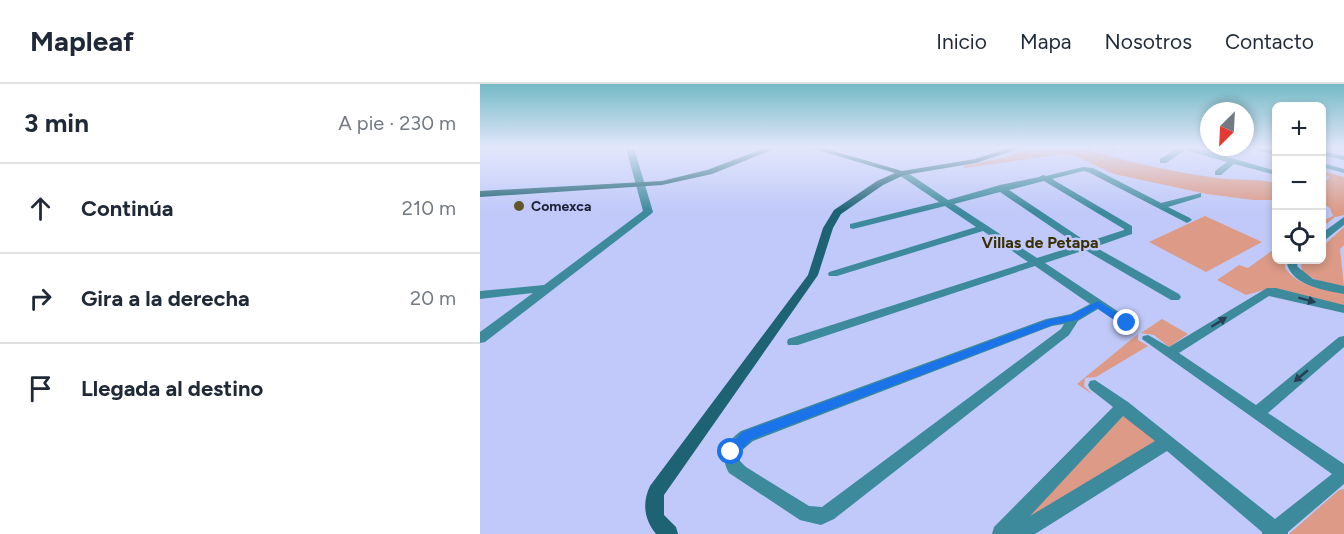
<!DOCTYPE html>
<html lang="es">
<head>
<meta charset="utf-8">
<style>
  :root { --surface:#fff; --page:#f2f2f3; --text:#1f2937; --muted:#747a83; --line:#e0e1e3 }
  body { margin:0; font-family:Figtree,sans-serif; background:var(--page); color:var(--text) }
  .controls { position:absolute; right:18px; top:18px; display:grid; overflow:hidden; border-radius:9px; box-shadow:0 3px 9px #0003 }
  .controls button { width:54px; height:54px; display:grid; place-items:center; padding:0; border:0; border-bottom:2px solid var(--line); background:var(--surface); color:var(--text); font:30px sans-serif }
  .compass { position:absolute; left:720px; top:18px; width:54px; height:54px; border-radius:50%; background:var(--surface); box-shadow:0 3px 9px #0003; rotate:204deg }
  .stop { position:absolute; width:18px; height:18px; margin:-14px; border:4px solid #1a73e8; border-radius:50%; background:#fff }
  .stop.end { background:#1a73e8; border-color:#fff; box-shadow:0 2px 6px #0008 }
  .list { margin:0; padding:0; list-style:none }
  h2 { display:flex; justify-content:space-between; align-items:center; height:78px; margin:0; padding:0 24px; font-size:26px }
  h2 small { font-size:20px; font-weight:400; color:var(--muted) }
  .list li { display:grid; grid-template-columns:39px 1fr auto; gap:18px; align-items:center; box-sizing:border-box; height:90px; padding:0 24px; border-top:2px solid var(--line) }
  .list b { display:block; font-size:22px; white-space:nowrap }
  .list em { font-size:20px; font-style:normal; color:var(--muted) }
  .icon { flex:none; width:33px; height:33px; fill:none; stroke:currentColor; stroke-width:2; stroke-linecap:round; stroke-linejoin:round }
  .map { position:relative; flex:none; width:864px; height:450px; overflow:hidden }
  header { display:flex; align-items:center; gap:36px; box-sizing:border-box; height:84px; padding:0 30px; background:var(--surface); border-bottom:2px solid var(--line) }
  header strong { font-size:28px }
  nav { display:flex; gap:33px; margin-inline-start:auto; font-size:21px }
  main { display:flex }
  aside { flex:1; background:var(--surface) }
  .map>svg:first-child { display:block }
  .green { fill:#dc9a87 }
  .lines { fill:none; stroke-linecap:round; stroke-linejoin:round }
  .street { fill:#3e8a9d; fill-rule:evenodd }
  .secondary { fill:#1d6373; fill-rule:evenodd }
  .oneway { fill:#263f54 }
  .route { fill:#1a73e8 }
  .poi-dot { fill:#625724; stroke:#c0c9f9; stroke-width:2 }
  .labels { text-anchor:middle; dominant-baseline:central; stroke-width:5; stroke-linejoin:round; paint-order:stroke }
  .far-poi-label { font-size:14px; font-weight:bold; fill:#1c1f35; stroke:#c0c9f9; text-anchor:start }
  .neighbourhood-label { font-size:16px; font-weight:bold; fill:#382f03; stroke:#c0c9f9 }
</style>
</head>
<body>
<header>
<strong>Mapleaf</strong>
<nav><a>Inicio</a><a>Mapa</a><a>Nosotros</a><a>Contacto</a></nav>
</header>
<main>
<aside>
<h2>3 min<small>A pie · 230 m</small></h2>
<ul class="list">
<li><svg class="icon" aria-label="ahead" viewBox="0 0 24 24"><path d="M12 20V5M6 11l6-6 6 6"/></svg><div><b>Continúa</b></div><em>210 m</em></li>
<li><svg class="icon" aria-label="right" viewBox="0 0 24 24"><path d="M7 20v-9h11M14 6l5 5-5 5"/></svg><div><b>Gira a la derecha</b></div><em>20 m</em></li>
<li><svg class="icon" aria-label="arrive" viewBox="0 0 24 24"><path d="M6 21V4h12l-3 4 3 4H6"/></svg><div><b>Llegada al destino</b></div></li>
</ul>
</aside>
<div class="map">
<svg width="864" height="450" viewBox="0 0 864 450">
  <rect width="100%" height="100%" fill="#c0c9f9"/>
  <g class="green">
    <path d="M550,64H609L611,67C653,79 694,88 737,94C758,97 776,94 796,99V116H773L727,110L634,90L595,72L583,70L485,84L483,82L523,74Z"/>
    <path d="M842,87L864,93V131L855,133L842,143V137L853,132L850,124L842,119V100L850,93L842,90Z"/>
    <path d="M725,132L782,158L726,188L669,158Z"/>
    <path d="M864,143V161L860,165L864,202C848,200 835,198 822,187L821,180L827,176H842V163Z"/>
    <path d="M793,166L796,167V176H806L805,184C818,203 844,205 864,210V222L791,204L766,211L737,196L759,181L768,184Z"/>
    <path d="M682,235L708,250L689,263L674,251L661,249Z"/>
    <path d="M658,250V256L668,262L616,293L605,294L604,302L612,310L597,300Z"/>
    <path d="M643,322L688,358L521,450Z"/>
    <path d="M864,405V450H809L859,406Z"/>
  </g>
  <g class="lines">
    <g class="street">
      <path d="M146,64H154L173,128L171,130L5,258L0,259V248L53,209L0,215V207L64,201L163,127Z"/>
      <path d="M630,64H638V65L634,67Z"/>
      <path d="M698,64H716L796,87V91L754,80L741,91H735V87L747,78L705,66L686,79H680V75Z"/>
      <path d="M775,64L796,67V71L775,66Z"/>
      <path d="M842,67L864,72V76L842,71Z"/>
      <path d="M842,79L864,85V89L842,83Z"/>
      <path d="M603,83L613,84L681,119L721,109V113L688,123L710,134L712,136L707,139L608,88L603,87L572,95L652,142V150L615,163L699,210L701,213L699,216H691L605,166L565,179L651,236L653,239L651,242H643L618,225L598,237L589,251L354,435L341,441L320,436L249,389C239,372 246,358 261,347L566,235L591,230L610,220L555,182L318,261H308L307,258L308,255L548,178L503,147L357,192H349L348,190L349,188L496,143L465,122L373,145L370,144V140L459,118L419,91V87H425L468,116L520,101L559,93L563,91L566,92ZM564,97L644,145V146L607,158L529,106ZM520,108L598,161L557,174L474,120ZM584,240L581,245L342,423L329,422L266,383L260,377V368L273,357L572,242Z"/>
      <path d="M864,133V141L845,156L842,157V149Z"/>
      <path d="M811,176H821L817,181L818,183L833,195L864,202V210C844,206 813,202 807,180Z"/>
      <path d="M787,204H796L864,221V229L789,212L699,269L776,321L859,253L864,252V263L788,329L864,380V400L808,448V450H782V448L687,367L555,450H512L514,443L633,323L610,305L608,301L610,297L615,296L648,318L795,435L852,390L662,255L663,252L668,251L689,263ZM643,332L675,357L550,432Z"/>
    </g>
    <g class="secondary">
      <path d="M285,64H296L232,90L182,101L0,113V107L182,97L227,86Z"/>
      <path d="M331,64H343L422,87L495,75L529,64H541L496,79L424,91L403,101L361,130L353,144L338,191L184,411V431L196,443L198,450H176C164,435 162,419 170,402L328,191L343,144L354,126L397,97L415,89Z"/>
    </g>
  </g>
  <defs><path id="oneway-solid" d="M-6-.8H1V-3.2L6.5 0L1 3.2V.8H-6Z" transform="scale(1.5)"/></defs>
  <g class="oneway">
    <use href="#oneway-solid" transform="translate(827 216) rotate(15)"/>
    <use href="#oneway-solid" transform="translate(739 238) rotate(-32)"/>
    <use href="#oneway-solid" transform="translate(821 292) rotate(140)"/>
  </g>
  <linearGradient id="sky" x2="0" y2="1"><stop stop-color="#75bac5"/><stop offset="0.5" stop-color="#e3e7fc"/><stop offset="1" stop-color="#e3e7fc" stop-opacity="0"/></linearGradient>
  <rect width="864" height="127" fill="url(#sky)"/>
  <path class="route" d="M618,217L650,237V242H643L617,224L597,236L572,241L271,356L256,372L251,374L245,368L262,348L567,236L591,231Z"/>
  <circle class="poi-dot" cx="39" cy="122" r="6"/>
  <g class="labels">
    <g class="far-poi-label">
      <text x="51" y="122">Comexca</text>
    </g>
    <g class="neighbourhood-label">
      <text x="560" y="158">Villas de Petapa</text>
    </g>
  </g>
</svg>
<div class="controls">
<button>+</button>
<button>−</button>
<button><svg class="icon" aria-label="locate" viewBox="0 0 24 24"><circle cx="12" cy="12" r="6"/><path d="M12 2v4M12 18v4M2 12h4M18 12h4"/></svg></button>
</div>
<svg class="compass" viewBox="-18 -18 36 36"><path d="M0-13l5 13h-10z" fill="#e53935"/><path d="M0 13l5-13h-10z" fill="#747a83"/></svg>
<div class="stop" style="left:251px;top:368px"></div>
<div class="stop end" style="left:647px;top:239px"></div>
</div>
</main>
</body>
</html>
